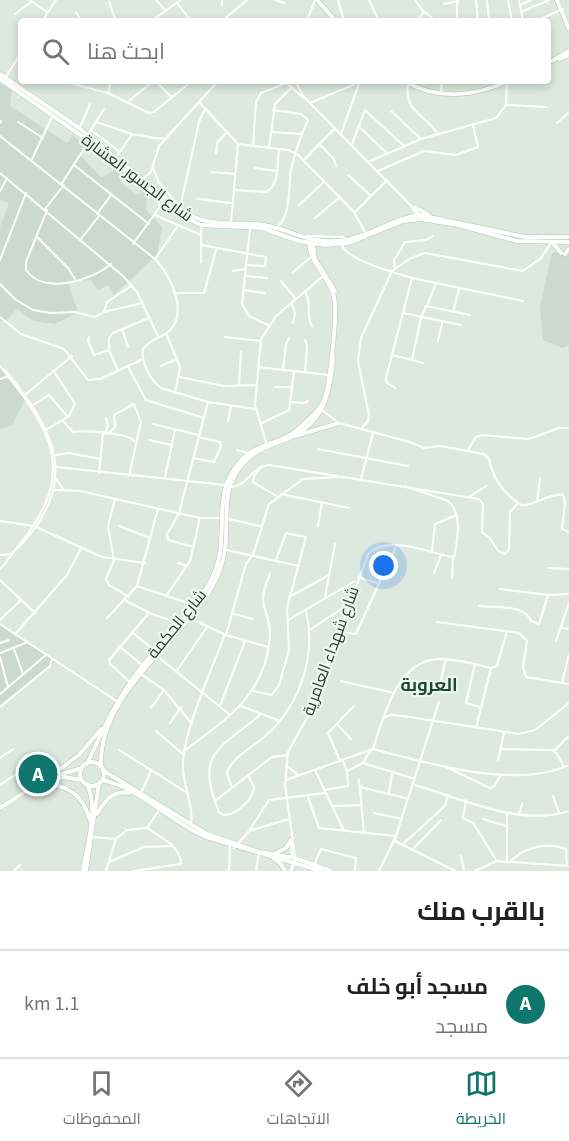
<!DOCTYPE html>
<html lang="ar">
<head>
<meta charset="utf-8">
<style>
  :root { --surface:#fff; --page:#f6f6f6; --text:#202124; --muted:#757577; --line:#e0e0e0; --accent:#0f766e }
  body { margin:0; font-family:"Source Sans 3",Cairo,sans-serif; background:var(--page); color:var(--text); direction:rtl }
  .you { position:absolute; left:384px; top:566px; width:21px; height:21px; margin:-15px; border:4px solid #fff; border-radius:50%; background:#1a73e8; box-shadow:0 0 0 9px #1a73e833 }
  .badge { display:grid; place-items:center; width:39px; height:39px; border-radius:50%; background:var(--accent); color:#fff; font-size:20px; font-weight:700 }
  .pin { position:absolute; translate:-50% -50%; border:3px solid #fff; box-shadow:0 2px 6px #0006 }
  .list { margin:0; padding:0; list-style:none }
  h2 { display:flex; justify-content:space-between; align-items:center; height:78px; margin:0; padding:0 24px; font-size:26px }
  h2 small { font-size:20px; font-weight:400; color:var(--muted) }
  .list li { display:grid; grid-template-columns:39px 1fr auto; gap:18px; align-items:center; box-sizing:border-box; height:108px; padding:0 24px; border-top:2px solid var(--line) }
  .list b { display:block; font-size:22px; white-space:nowrap }
  .list p { margin:0; font-size:20px; white-space:nowrap; color:var(--muted) }
  .list em { font-size:20px; font-style:normal; color:var(--muted) }
  .icon { flex:none; width:33px; height:33px; fill:none; stroke:currentColor; stroke-width:2; stroke-linecap:round; stroke-linejoin:round }
  .map { position:relative; flex:none; width:569px; height:871px; overflow:hidden; direction:ltr }
  .search { position:absolute; background:var(--surface); box-shadow:0 3px 9px #0003; left:18px; right:18px; top:18px; height:66px; display:flex; align-items:center; gap:15px; box-sizing:border-box; padding:0 21px; border-radius:6px; color:var(--muted); font-size:22px }
  .sheet { height:186px; background:var(--surface) }
  nav { display:flex; justify-content:space-around; align-items:center; box-sizing:border-box; height:84px; border-top:2px solid var(--line); background:var(--surface); font-size:16px; color:var(--muted) }
  nav a { display:grid; justify-items:center; gap:3px }
  nav .on { color:var(--accent) }
  .map>svg:first-child { display:block }
  .built { fill:#ccd9ce }
  .lines { fill:none; stroke-linecap:round; stroke-linejoin:round }
  .secondary-casing { stroke:#b1c8b7; stroke-width:5 }
  .street { stroke:#fff; stroke-width:2 }
  .secondary { stroke:#fff; stroke-width:4 }
  .labels { text-anchor:middle; dominant-baseline:central; stroke-width:4.5; stroke-linejoin:round; paint-order:stroke }
  .street-label { font-size:16px; fill:#1f3828; stroke:#edf6ee }
  .neighbourhood-label { font-size:18px; font-weight:bold; fill:#1c492d; stroke:#edf6ee }
</style>
</head>
<body>
<div class="map">
<svg width="569" height="871" viewBox="0 0 569 871">
  <rect width="100%" height="100%" fill="#dde9df"/>
  <g class="built">
    <path d="M0,84L12,89L10,106L67,143L73,135L85,146L80,155L102,178L115,169L124,174L120,182L137,195L143,191L147,195L146,210L162,227L157,255L114,295L109,285L98,290L91,280L67,281L78,312L55,324L34,321L17,309L6,320L0,321V227L9,203L0,200Z"/>
    <path d="M569,250V345L563,348L543,340L540,306L552,253Z"/>
    <path d="M0,368L25,400L12,425L0,430Z"/>
    <path d="M0,625L56,661L0,705Z"/>
  </g>
  <g class="lines">
    <g class="secondary-casing">
      <g id="secondary">
        <path d="M317,0L336,21"/>
        <path d="M557,0L569,29"/>
        <path d="M560,59L569,55"/>
        <path d="M548,63L569,51"/>
        <path d="M0,74L79,128L182,211C209,228 235,221 264,225C294,230 311,246 345,240C371,236 393,218 420,215L525,237H569"/>
        <path d="M0,79L89,141L180,215L201,225L262,228L299,241L325,245L349,243L403,221L421,219L458,225L517,241L569,242"/>
        <path d="M404,81C437,100 474,97 508,81"/>
        <path d="M415,207L429,215"/>
        <path d="M553,243L561,253"/>
        <path d="M313,245L315,259L335,291"/>
        <path d="M565,254L569,249"/>
        <path d="M295,436L339,423"/>
        <circle cx="92" cy="774" r="12"/>
        <path d="M87,764C103,729 119,695 143,665C166,636 197,610 213,576C230,540 213,501 233,471C253,440 275,448 297,430C306,422 319,412 324,400C330,385 338,312 334,297C330,277 312,268 309,244"/>
        <path d="M101,766C99,694 175,647 209,592C217,579 223,565 225,549C229,522 221,494 238,470C249,454 264,447 282,441C323,426 330,396 333,358"/>
        <path d="M104,771L207,834L259,852L295,858L331,871"/>
        <path d="M52,775L79,755L101,729"/>
        <path d="M48,780L64,777L82,780"/>
        <path d="M102,780C141,788 170,822 206,837L321,871"/>
        <path d="M39,784C65,783 83,793 90,820"/>
        <path d="M0,808L45,779L82,768"/>
        <path d="M97,814C105,800 113,790 130,793"/>
        <path d="M276,853L286,848L291,840"/>
        <path d="M272,857L281,864L285,871"/>
        <path d="M83,871C87,844 99,810 87,784"/>
        <path d="M86,871L99,783"/>
        <path d="M291,871L295,861"/>
      </g>
    </g>
    <g class="street">
      <path d="M30,0L47,12"/>
      <path d="M156,0L166,11"/>
      <path d="M222,0V5"/>
      <path d="M275,0L284,3"/>
      <path d="M338,0L344,21"/>
      <path d="M369,0L379,21"/>
      <path d="M415,0L424,12L437,21"/>
      <path d="M476,0L478,21"/>
      <path d="M487,0L489,21"/>
      <path d="M508,0L512,21"/>
      <path d="M519,0L523,21"/>
      <path d="M109,2L116,21"/>
      <path d="M177,3L191,21"/>
      <path d="M444,4L458,1"/>
      <path d="M520,5L531,0"/>
      <path d="M76,12L81,21"/>
      <path d="M521,12L549,0"/>
      <path d="M15,14L31,2"/>
      <path d="M42,21L56,0"/>
      <path d="M62,21L63,20"/>
      <path d="M151,21L181,0"/>
      <path d="M222,21L247,0"/>
      <path d="M307,21L315,0"/>
      <path d="M384,21H417"/>
      <path d="M417,21L424,12"/>
      <path d="M457,21V0"/>
      <path d="M536,21L563,9"/>
      <path d="M5,78L21,53"/>
      <path d="M61,81L108,93L149,113L154,112L192,81"/>
      <path d="M156,81L172,98"/>
      <path d="M295,81L303,96L419,214"/>
      <path d="M408,83C404,114 425,113 438,134"/>
      <path d="M108,93L111,81"/>
      <path d="M441,93L442,81"/>
      <path d="M129,101L153,81"/>
      <path d="M200,103L238,144L288,150L297,154L354,212L366,234"/>
      <path d="M310,103L360,82"/>
      <path d="M507,105L546,107"/>
      <path d="M273,110L301,114L308,120C301,135 295,153 291,169C288,187 292,216 276,228"/>
      <path d="M391,111L421,139"/>
      <path d="M18,122L43,138"/>
      <path d="M96,122L132,134L116,158"/>
      <path d="M0,123L1,121"/>
      <path d="M557,123L569,112"/>
      <path d="M358,126L387,153"/>
      <path d="M80,127L90,104"/>
      <path d="M91,130L120,152"/>
      <path d="M271,132L301,134"/>
      <path d="M341,134L360,81"/>
      <path d="M88,135L104,109"/>
      <path d="M132,135C144,133 153,141 164,138"/>
      <path d="M0,136L155,259C171,275 190,315 167,333C159,338 149,340 143,349C141,362 150,380 161,388L208,402L255,409"/>
      <path d="M352,144L365,110L404,146"/>
      <path d="M320,145L334,159L336,166"/>
      <path d="M253,146L256,102L261,93L286,83L304,98"/>
      <path d="M269,147L275,104L292,87"/>
      <path d="M216,153L217,143L227,132"/>
      <path d="M32,159L52,117"/>
      <path d="M304,160L335,128"/>
      <path d="M370,161L421,139L496,118L506,105L507,81"/>
      <path d="M74,165L149,224"/>
      <path d="M153,168L159,183L180,207"/>
      <path d="M255,168L276,171"/>
      <path d="M378,171L424,151L456,155L478,147L473,125"/>
      <path d="M211,172L235,174"/>
      <path d="M0,173L123,276L137,292L158,336"/>
      <path d="M348,175L370,195"/>
      <path d="M143,179L151,172L159,146L218,81"/>
      <path d="M62,183L89,141"/>
      <path d="M234,190L266,192C280,186 277,162 279,149"/>
      <path d="M0,191L7,178"/>
      <path d="M198,199L231,203"/>
      <path d="M299,205L324,182"/>
      <path d="M411,205L417,216"/>
      <path d="M180,208L199,122L205,109"/>
      <path d="M45,209L64,185"/>
      <path d="M47,210L26,262V270C44,295 91,281 111,264"/>
      <path d="M355,212L387,180"/>
      <path d="M97,214L111,195"/>
      <path d="M155,215L201,235"/>
      <path d="M315,218L340,197"/>
      <path d="M231,222L238,144"/>
      <path d="M250,228L242,304L249,316L268,325"/>
      <path d="M306,236L343,237L346,240"/>
      <path d="M37,237L68,268L75,279"/>
      <path d="M81,239L99,216"/>
      <path d="M133,244L159,208V199"/>
      <path d="M201,245L266,257L265,266L246,265"/>
      <path d="M342,245C347,260 396,273 412,278L386,378L387,383L395,388"/>
      <path d="M155,259L177,227"/>
      <path d="M0,260L26,193"/>
      <path d="M201,262V226"/>
      <path d="M395,269L394,260L405,242L426,240L433,236"/>
      <path d="M233,271L245,269"/>
      <path d="M293,272L311,257"/>
      <path d="M245,276L267,278"/>
      <path d="M412,278L523,301"/>
      <path d="M281,281L295,298"/>
      <path d="M0,284L16,300L33,310L50,313L75,312L95,317L104,312L142,303"/>
      <path d="M243,290L265,293"/>
      <path d="M305,291C313,304 305,316 312,326"/>
      <path d="M174,293H204L216,250"/>
      <path d="M292,303L295,314L293,323"/>
      <path d="M427,306L436,283"/>
      <path d="M104,312L107,302L131,286"/>
      <path d="M453,312L459,289"/>
      <path d="M403,313L461,325"/>
      <path d="M0,317L21,334L64,349L88,380L100,379L141,360"/>
      <path d="M122,329L128,347"/>
      <path d="M166,333L180,367L175,393"/>
      <path d="M89,337L88,341L94,355L109,350"/>
      <path d="M225,337L261,341"/>
      <path d="M438,341L442,323"/>
      <path d="M392,355L412,360L421,318L426,306L470,315"/>
      <path d="M412,360L423,363"/>
      <path d="M0,366C52,431 78,471 20,544C13,552 8,561 0,569"/>
      <path d="M161,366L177,359"/>
      <path d="M128,367L146,400L204,418"/>
      <path d="M258,367L329,375"/>
      <path d="M5,370C55,431 82,482 18,548"/>
      <path d="M118,371L109,350V338L113,333L149,318"/>
      <path d="M283,371L286,344L289,338"/>
      <path d="M305,372L307,346L305,340"/>
      <path d="M180,377L224,386L257,385"/>
      <path d="M0,379L9,376"/>
      <path d="M239,384L241,352"/>
      <path d="M275,387H293"/>
      <path d="M26,394L72,356"/>
      <path d="M291,402L304,403L308,401"/>
      <path d="M33,405L49,395L68,417"/>
      <path d="M322,410L339,423L410,442L424,448L440,446L484,454L489,459C493,479 504,494 521,505C536,506 548,493 563,495L565,503L562,529L569,532"/>
      <path d="M63,421L73,432C83,430 130,433 134,441"/>
      <path d="M228,421L231,406"/>
      <path d="M153,424L199,435"/>
      <path d="M260,424L289,410L294,372"/>
      <path d="M361,429L368,421L369,415L358,361L361,338L392,271L411,258L425,253L523,271L541,258L551,243"/>
      <path d="M46,430L69,416L75,404L53,370"/>
      <path d="M105,434L108,425L106,418"/>
      <path d="M108,434L115,427L114,415L134,404L141,422L129,476"/>
      <path d="M150,440L171,445"/>
      <path d="M266,442L255,405L261,339L276,316L322,277"/>
      <path d="M318,449L408,466"/>
      <path d="M237,450L248,453"/>
      <path d="M468,450L476,437L482,435L529,439L559,428H569"/>
      <path d="M56,455L69,453L101,459"/>
      <path d="M193,458L214,462L221,446L220,442L199,437"/>
      <path d="M262,466L254,476L253,482L278,497"/>
      <path d="M57,467L225,485"/>
      <path d="M99,473L103,434"/>
      <path d="M165,477L175,430"/>
      <path d="M56,479L63,489"/>
      <path d="M361,479L373,433"/>
      <path d="M231,487C247,487 252,466 269,465L479,499L483,504L482,532L490,538L498,551L505,554L509,549L510,512L518,503"/>
      <path d="M54,490L80,491L200,518H222"/>
      <path d="M281,494L349,508"/>
      <path d="M469,497L486,486"/>
      <path d="M115,499L108,526L114,560L106,579L109,585L129,597"/>
      <path d="M537,502L540,478"/>
      <path d="M228,519L260,526"/>
      <path d="M0,521L33,526"/>
      <path d="M119,526L150,538"/>
      <path d="M318,526L322,502"/>
      <path d="M36,527L102,557L145,563"/>
      <path d="M194,547L168,540L167,534L179,513L208,402"/>
      <path d="M226,550L299,566"/>
      <path d="M432,551L435,524L457,515"/>
      <path d="M0,555L12,554"/>
      <path d="M178,563L187,566"/>
      <path d="M549,568L569,569"/>
      <path d="M434,573L441,555"/>
      <path d="M358,577L377,583"/>
      <path d="M452,578L453,557"/>
      <path d="M0,580L35,613"/>
      <path d="M137,586L194,605"/>
      <path d="M500,589L548,595L569,594"/>
      <path d="M167,595L190,561L200,518"/>
      <path d="M289,597L329,575"/>
      <path d="M325,597L335,544"/>
      <path d="M126,601L150,613"/>
      <path d="M479,606C496,608 525,604 531,621L539,624L548,595"/>
      <path d="M234,614L253,619"/>
      <path d="M107,618L137,586L158,509"/>
      <path d="M190,618L226,635L268,647"/>
      <path d="M0,620L21,600"/>
      <path d="M288,620L355,581"/>
      <path d="M437,622L519,633L527,641L523,667L526,677L569,684"/>
      <path d="M0,624L118,702"/>
      <path d="M562,628L569,629"/>
      <path d="M311,629L349,604"/>
      <path d="M339,631L356,634L396,546"/>
      <path d="M132,632L155,651"/>
      <path d="M16,633L67,575L81,548"/>
      <path d="M226,635L246,564L253,555L269,504L303,479L339,477"/>
      <path d="M556,641L569,603"/>
      <path d="M0,643L9,640"/>
      <path d="M119,646L142,665"/>
      <path d="M14,649L23,674"/>
      <path d="M0,653L28,642"/>
      <path d="M157,656L229,714"/>
      <path d="M0,657L8,687"/>
      <path d="M475,664L466,703L480,707"/>
      <path d="M176,672L207,627"/>
      <path d="M141,674L164,690L192,724"/>
      <path d="M129,681L110,664L109,660L149,613L179,623"/>
      <path d="M341,681L394,693"/>
      <path d="M562,683L569,654"/>
      <path d="M254,691L272,695L279,685L289,650L287,608L306,537L286,533L276,560"/>
      <path d="M438,692L446,659"/>
      <path d="M0,694L46,655"/>
      <path d="M220,706L245,641"/>
      <path d="M241,706L280,721"/>
      <path d="M0,707L50,666L52,659"/>
      <path d="M151,708L164,690"/>
      <path d="M383,719L389,715L403,716L519,734L535,730L569,703"/>
      <path d="M170,723L181,707"/>
      <path d="M337,724L351,739"/>
      <path d="M476,728L491,668L497,666L507,631"/>
      <path d="M156,731L184,755"/>
      <path d="M373,749C427,763 517,790 569,765"/>
      <path d="M501,749L552,750L557,754L564,767"/>
      <path d="M119,750L186,792"/>
      <path d="M184,751C226,720 266,694 270,637C271,607 254,610 270,574"/>
      <path d="M554,751L569,736"/>
      <path d="M0,758L13,749"/>
      <path d="M498,760L504,733"/>
      <path d="M340,761L328,733L354,706"/>
      <path d="M363,763L415,779"/>
      <path d="M286,765L298,775"/>
      <path d="M446,767L490,788L494,787L500,776"/>
      <path d="M315,770L344,831"/>
      <path d="M347,771L363,763L371,750"/>
      <path d="M248,775L254,787C253,799 236,816 223,815L219,812C194,752 219,750 261,714"/>
      <path d="M286,780L373,749C383,719 396,663 436,659C454,658 474,664 491,668"/>
      <path d="M359,780L364,833"/>
      <path d="M0,785L32,764"/>
      <path d="M415,785C462,799 521,827 569,811"/>
      <path d="M232,787L227,774C230,759 251,748 263,738C299,708 317,657 306,611"/>
      <path d="M360,787L409,799"/>
      <path d="M324,790L348,786L347,771L343,761"/>
      <path d="M141,793L151,771"/>
      <path d="M389,793L392,774"/>
      <path d="M553,796L559,813"/>
      <path d="M308,797L319,828L396,836"/>
      <path d="M466,800L463,818L473,823L497,861"/>
      <path d="M215,801L272,757L288,755"/>
      <path d="M332,806L362,805"/>
      <path d="M374,813L402,819"/>
      <path d="M519,815L522,804"/>
      <path d="M483,819L506,826"/>
      <path d="M191,824C194,803 181,783 183,761C186,724 212,670 225,634"/>
      <path d="M249,831L269,800L325,793"/>
      <path d="M92,837L116,839L106,871"/>
      <path d="M117,838L127,830L147,828"/>
      <path d="M395,841L455,871"/>
      <path d="M291,842L292,857"/>
      <path d="M403,844L445,806L448,795"/>
      <path d="M234,848L249,831L289,819"/>
      <path d="M414,848L441,820"/>
      <path d="M461,856L464,871"/>
      <path d="M295,857L285,784L288,752L312,709L368,554C389,534 428,553 453,557L455,555C457,538 463,514 448,501L405,486"/>
      <path d="M507,861V813"/>
      <path d="M109,862L144,847L172,846"/>
      <path d="M510,862C524,847 547,842 566,849L567,866"/>
      <path d="M314,865L321,849L356,858L355,871"/>
      <path d="M14,871L20,865"/>
      <path d="M134,871L181,864C181,846 160,837 147,828L159,810"/>
      <path d="M229,871L230,843"/>
      <path d="M256,871L259,853"/>
      <path d="M379,871L396,836L439,702"/>
      <path d="M475,871L497,861L569,866"/>
    </g>
    <use href="#secondary" class="secondary"/>
  </g>
  <g class="labels">
    <g class="street-label">
      <text transform="translate(137 178) rotate(37)">شارع الجسور العشارة</text>
      <text transform="translate(177 624) rotate(-51)">شارع الحكمة</text>
      <text transform="translate(331 651) rotate(-70)">شارع شهداء العامرية</text>
    </g>
    <g class="neighbourhood-label">
      <text x="429" y="685">العروبة</text>
    </g>
  </g>
</svg>
<div class="you"></div>
<div class="pin badge" style="left:38px;top:774px">A</div>
<div class="search"><svg class="icon" aria-label="search" viewBox="0 0 24 24"><circle cx="10" cy="10" r="6"/><path d="M15 15l6 6"/></svg>ابحث هنا</div>
</div>
<section class="sheet">
<h2>بالقرب منك<small></small></h2>
<ul class="list">
<li><span class="badge">A</span><div><b>مسجد أبو خلف</b><p>مسجد</p></div><em>1.1 km</em></li>
</ul>
</section>
<nav>
<a class="on"><svg class="icon" aria-label="map" viewBox="0 0 24 24"><path d="M3 6l6-2 6 2 6-2v14l-6 2-6-2-6 2zM9 4v14M15 6v14"/></svg>الخريطة</a>
<a><svg class="icon" aria-label="directions" viewBox="0 0 24 24"><path d="M12 3l9 9-9 9-9-9zM9 14v-3h6M13 9l2 2-2 2"/></svg>الاتجاهات</a>
<a><svg class="icon" aria-label="saved" viewBox="0 0 24 24"><path d="M7 4h10v16l-5-4-5 4z"/></svg>المحفوظات</a>
</nav>
</body>
</html>
